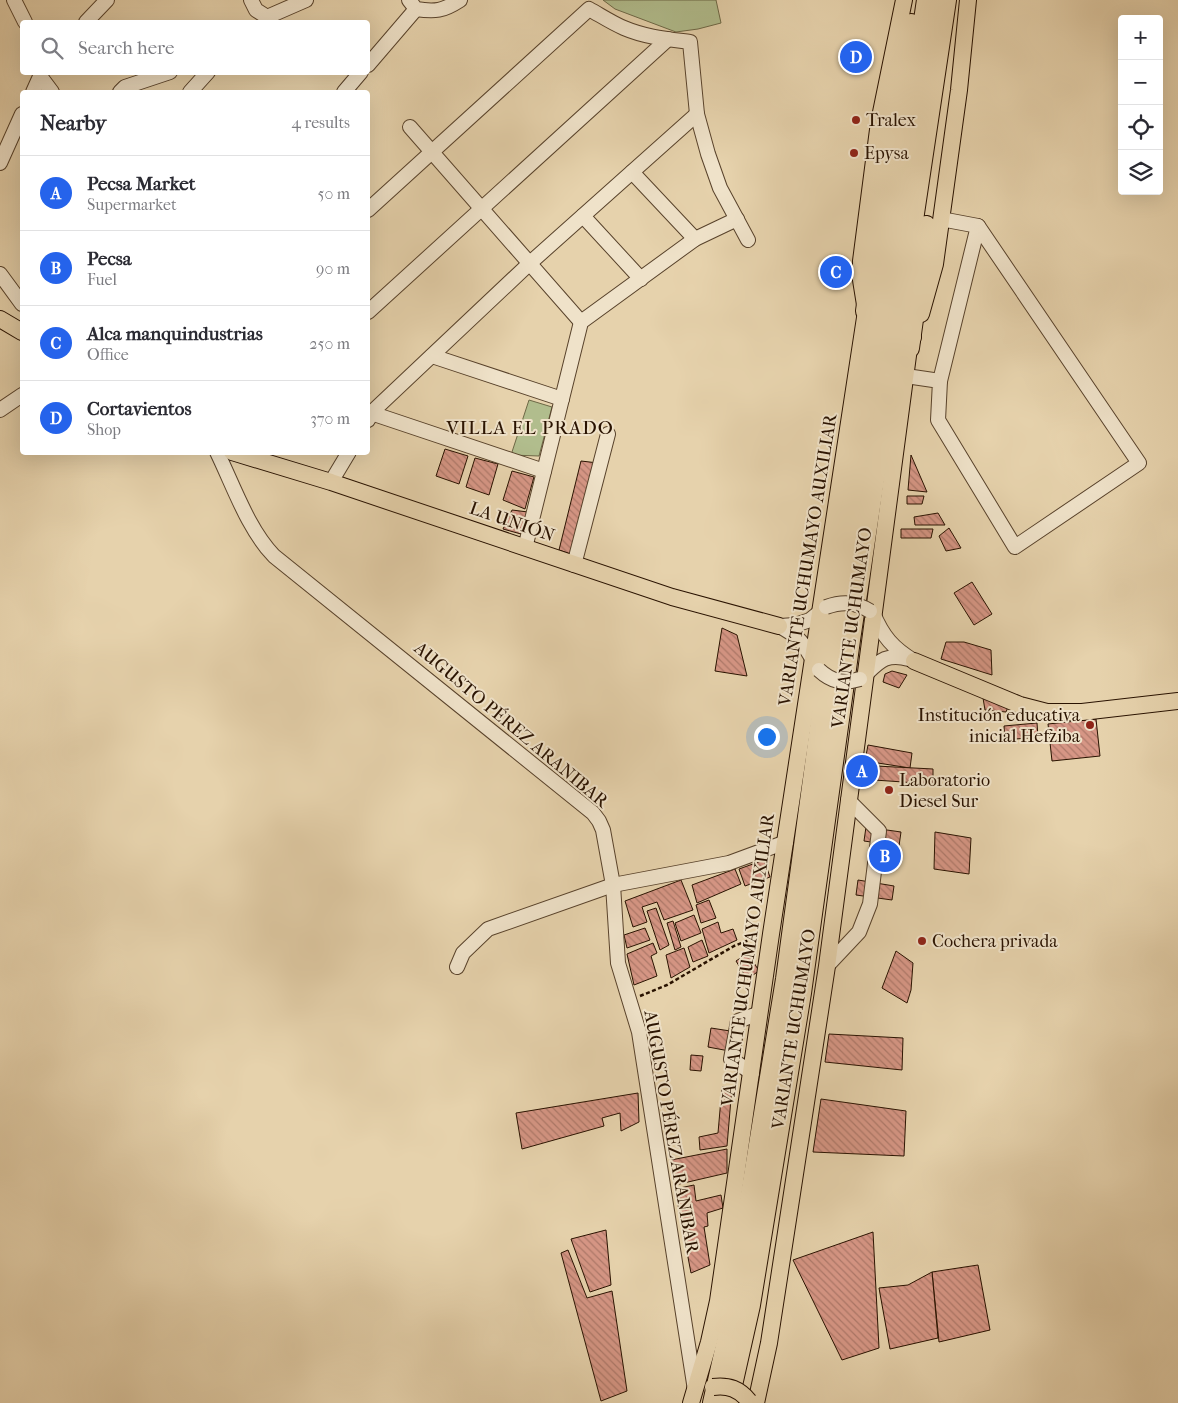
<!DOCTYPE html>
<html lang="en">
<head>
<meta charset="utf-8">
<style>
  :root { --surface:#fff; --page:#f7f7f7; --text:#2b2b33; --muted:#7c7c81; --line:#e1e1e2; --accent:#2563eb }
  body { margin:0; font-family:"IM FELL French Canon",serif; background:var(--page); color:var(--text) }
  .controls { position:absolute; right:15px; top:15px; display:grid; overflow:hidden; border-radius:5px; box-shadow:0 5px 20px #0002 }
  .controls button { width:45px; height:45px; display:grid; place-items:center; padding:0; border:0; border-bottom:1px solid var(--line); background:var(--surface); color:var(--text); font:25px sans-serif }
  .you { position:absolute; left:766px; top:736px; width:18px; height:18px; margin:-12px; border:4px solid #fff; border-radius:50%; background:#1a73e8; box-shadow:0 0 0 8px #1a73e833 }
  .badge { display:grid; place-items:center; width:32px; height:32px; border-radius:50%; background:var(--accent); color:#fff; font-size:16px; font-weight:700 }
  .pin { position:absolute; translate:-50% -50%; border:2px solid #fff; box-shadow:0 1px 5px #0006 }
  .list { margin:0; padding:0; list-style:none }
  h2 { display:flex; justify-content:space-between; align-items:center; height:65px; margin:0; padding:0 20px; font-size:21px }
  h2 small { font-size:16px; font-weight:400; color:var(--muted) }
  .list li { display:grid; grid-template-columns:32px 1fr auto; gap:15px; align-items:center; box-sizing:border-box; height:75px; padding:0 20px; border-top:1px solid var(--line) }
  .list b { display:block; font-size:19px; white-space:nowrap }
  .list p { margin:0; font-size:16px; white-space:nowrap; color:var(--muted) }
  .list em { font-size:16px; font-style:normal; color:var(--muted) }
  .icon { flex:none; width:28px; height:28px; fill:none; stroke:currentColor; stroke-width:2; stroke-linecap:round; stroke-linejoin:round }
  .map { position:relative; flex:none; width:1178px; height:1403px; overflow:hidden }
  .search { position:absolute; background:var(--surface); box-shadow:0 5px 20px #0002; left:20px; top:20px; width:350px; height:55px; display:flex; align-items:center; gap:12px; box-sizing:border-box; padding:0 18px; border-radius:5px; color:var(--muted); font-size:19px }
  .panel { position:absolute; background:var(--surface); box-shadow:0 5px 20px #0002; left:20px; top:90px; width:350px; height:365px; border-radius:5px }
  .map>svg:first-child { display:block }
  .green { fill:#b1bd8d; stroke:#6d6846 }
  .building { fill:url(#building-back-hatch); stroke:#291200 }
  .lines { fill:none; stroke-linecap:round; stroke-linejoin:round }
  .minor-casing { stroke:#58422b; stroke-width:16 }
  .major-casing { stroke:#291200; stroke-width:18 }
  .highway-casing { stroke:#291200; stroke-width:22 }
  .path { stroke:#291200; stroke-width:2.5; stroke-dasharray:4 2.5; stroke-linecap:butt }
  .minor { stroke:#efe2c9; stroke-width:14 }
  .major { stroke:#e6d2ac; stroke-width:16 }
  .highway { stroke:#e6d2ac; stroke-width:20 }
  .minor-bridge-casing { stroke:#58422b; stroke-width:16; stroke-linecap:butt }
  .major-bridge-casing { stroke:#291200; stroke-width:18; stroke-linecap:butt }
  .minor-bridge { stroke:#efe2c9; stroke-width:14 }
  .major-bridge { stroke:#e6d2ac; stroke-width:16 }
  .poi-dot { fill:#8f2418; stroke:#efe2c9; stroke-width:2 }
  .labels { text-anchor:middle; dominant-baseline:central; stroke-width:4; stroke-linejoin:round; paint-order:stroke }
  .poi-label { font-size:18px; fill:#291200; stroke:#efe2c9; text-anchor:start }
  .street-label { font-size:18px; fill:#291200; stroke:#efe2c9 }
  .neighbourhood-label { font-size:19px; letter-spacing:1px; fill:#291200; stroke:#efe2c9 }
</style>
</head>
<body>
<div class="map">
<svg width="1178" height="1403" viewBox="0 0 1178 1403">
  <defs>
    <pattern id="building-back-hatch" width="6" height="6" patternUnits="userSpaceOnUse" patternTransform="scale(1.25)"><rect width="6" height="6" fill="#d69685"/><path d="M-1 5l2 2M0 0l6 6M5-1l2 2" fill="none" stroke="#ae796a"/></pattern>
  </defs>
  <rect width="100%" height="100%" fill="#e6d2ac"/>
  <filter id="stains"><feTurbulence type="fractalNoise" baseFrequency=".004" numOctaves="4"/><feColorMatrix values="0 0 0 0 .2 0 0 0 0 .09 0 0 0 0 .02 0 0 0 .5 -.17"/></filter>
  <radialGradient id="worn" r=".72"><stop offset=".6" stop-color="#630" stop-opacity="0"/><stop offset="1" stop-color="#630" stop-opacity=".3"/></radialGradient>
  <g class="green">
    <path d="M603,0H716L721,23L698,29L676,32L615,9Z"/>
    <path d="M529,400L552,407L539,456L511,455Z"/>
  </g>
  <g class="building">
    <path d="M445,449L468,456L459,484L436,476Z"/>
    <path d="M911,455L927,492L908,490Z"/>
    <path d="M475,458L498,464L489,495L466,487Z"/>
    <path d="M581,461L598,463L581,558L559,550Z"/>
    <path d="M512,471L534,477L525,509L503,500Z"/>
    <path d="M907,496H924L922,504H907Z"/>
    <path d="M512,510L528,512L521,534L503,529Z"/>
    <path d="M938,513L945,525H915L914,517Z"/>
    <path d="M949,528L961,548L946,551L939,536Z"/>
    <path d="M901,529H933L931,538H901Z"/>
    <path d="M972,582L992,614L974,625L954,593Z"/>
    <path d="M722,628L737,635L747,676L715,671Z"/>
    <path d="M946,642H964L991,650L992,675L941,659Z"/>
    <path d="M892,671L907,675L899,688L883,682L885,674Z"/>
    <path d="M983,698L1008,707L1006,712L985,710Z"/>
    <path d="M1096,719L1100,756L1052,761L1048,724Z"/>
    <path d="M1037,723L1038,737L1005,740L1004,726Z"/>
    <path d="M868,745L912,753L910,768L865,761Z"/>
    <path d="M876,766L933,769V784L874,780Z"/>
    <path d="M866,827L901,832L899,846L864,841Z"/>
    <path d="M935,832L971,838L969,874L934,869Z"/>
    <path d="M764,860L770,877L745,886L739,869Z"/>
    <path d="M735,869L741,884L697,903L692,885Z"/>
    <path d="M681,880L693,910L664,920L657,902L642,907L647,922L633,927L625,901Z"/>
    <path d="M858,880L894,886L892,900L856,895Z"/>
    <path d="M709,900L716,918L701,923L696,905Z"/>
    <path d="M656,908L669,945L660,950L647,911Z"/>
    <path d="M694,915L701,933L681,941L675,923Z"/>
    <path d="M673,921L681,947L675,950L667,923Z"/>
    <path d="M718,922L721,933L733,929L737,940L709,953L702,929Z"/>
    <path d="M645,928L650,940L627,948L624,935Z"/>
    <path d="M702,940L708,956L693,962L688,947Z"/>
    <path d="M653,943L657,953L651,956L657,976L634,985L627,954Z"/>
    <path d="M684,948L690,967L671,978L666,955Z"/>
    <path d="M896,951L913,963L911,990L907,1003L882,988Z"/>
    <path d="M748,953L759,971L747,979L736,961Z"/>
    <path d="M711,1028L743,1033L740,1053L708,1047Z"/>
    <path d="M829,1034L903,1038L902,1070L825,1062Z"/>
    <path d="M691,1055L703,1056L701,1071L690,1070Z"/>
    <path d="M722,1087H732L727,1146L700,1150L699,1137L718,1133Z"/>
    <path d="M638,1093L639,1122L621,1131L620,1113L602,1118L604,1126L522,1149L516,1113Z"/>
    <path d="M821,1099L906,1111L904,1156L813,1152Z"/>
    <path d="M727,1149V1173L675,1185L671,1160Z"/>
    <path d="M694,1185L696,1201L721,1195L723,1208L707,1213L708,1226L704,1227L710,1265L691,1273L675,1189Z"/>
    <path d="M606,1230L611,1285L590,1292L571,1239Z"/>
    <path d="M873,1232L879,1348L842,1360L793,1260Z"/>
    <path d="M568,1250L587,1298L612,1291L627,1391L601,1401L561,1253Z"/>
    <path d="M978,1265L990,1330L939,1342L932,1272Z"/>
    <path d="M932,1272L938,1338L890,1349L879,1288L908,1285Z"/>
  </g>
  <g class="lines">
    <g class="minor-casing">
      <g id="minor">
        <path d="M14,0L25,22"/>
        <path d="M251,0L256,10L267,17L306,0"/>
        <path d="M409,0L416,9C435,12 443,11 460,0"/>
        <path d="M86,22L107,0"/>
        <path d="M368,65L416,9"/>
        <path d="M40,76L52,92"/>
        <path d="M33,92L42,72"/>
        <path d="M120,92L125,87L170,72"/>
        <path d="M190,92L208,72"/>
        <path d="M344,92L361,72"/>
        <path d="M410,127L581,322"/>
        <path d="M0,163L22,114"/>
        <path d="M632,172L695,239"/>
        <path d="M368,210L589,9C600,15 612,23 624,28C645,37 667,39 690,42L697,114L708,154L720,188L748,240"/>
        <path d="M583,216L641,279"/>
        <path d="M0,274L22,304"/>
        <path d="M368,312L668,39"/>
        <path d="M432,356L562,399"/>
        <path d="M906,376L940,381L938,420L1015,547L1139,463L978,226L941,219"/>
        <path d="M940,381L978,226"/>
        <path d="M0,410L22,395"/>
        <path d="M368,412L544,471"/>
        <path d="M368,420L371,413L530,263L697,114"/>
        <path d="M217,452C234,487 248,529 274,556L593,813L599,821L603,830L613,885L618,963L639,1032L695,1390"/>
        <path d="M331,482L349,452"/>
        <path d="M525,548L581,322L695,239L737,219"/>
        <path d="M574,565L608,434"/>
        <path d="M873,613C883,637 893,648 914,661"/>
        <path d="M779,626C799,636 804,644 814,662"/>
        <path d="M780,626L795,625L810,620L826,607"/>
        <path d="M863,677C878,663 885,652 909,659"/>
        <path d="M827,966L859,932L870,904L879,831L848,800"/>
        <path d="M457,967L463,953L488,929L613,885L729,863L786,842"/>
        <path d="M752,1073L731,1059L738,1021L760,1013"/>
      </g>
    </g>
    <g class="major-casing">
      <g id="major">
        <path d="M921,314L935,264L959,90L968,0"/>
        <path d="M0,319L22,332"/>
        <path d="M232,452L331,482L672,597L779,626"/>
        <path d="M914,661L1020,705L1047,712H1082L1178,701"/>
        <path d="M691,1403L709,1342L718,1301L771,934L866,311L861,280V261L879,122L904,0"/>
        <path d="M756,1403L769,1343L827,966L909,348L913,337"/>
      </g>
    </g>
    <g class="highway-casing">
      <g id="highway">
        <path d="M866,311L902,62L911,24"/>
        <path d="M909,348L926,226"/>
        <path d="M713,1403L727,1341L786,979L832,639L927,0"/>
        <path d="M728,1403L750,1305L801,993L850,640L946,0"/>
      </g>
    </g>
    <path class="path" d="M640,996L667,985L734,946L757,937"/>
    <use href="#minor" class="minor"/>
    <use href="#major" class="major"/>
    <use href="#highway" class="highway"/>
    <g class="minor-bridge-casing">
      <g id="minor-bridge">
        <path d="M826,607C843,601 855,602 870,611"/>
        <path d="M819,670C832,682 843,684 860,679"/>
      </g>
    </g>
    <g class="major-bridge-casing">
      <path id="major-bridge" d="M713,1387C729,1385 739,1389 749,1401"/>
    </g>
    <use href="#minor-bridge" class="minor-bridge"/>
    <use href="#major-bridge" class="major-bridge"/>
  </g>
  <g class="poi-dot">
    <circle cx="856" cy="120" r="5"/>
    <circle cx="854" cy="153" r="5"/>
    <circle cx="1090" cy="725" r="5"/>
    <circle cx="889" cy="790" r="5"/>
    <circle cx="922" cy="941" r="5"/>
  </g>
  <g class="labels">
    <g class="poi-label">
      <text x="866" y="120">Tralex</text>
      <text x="864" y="153">Epysa</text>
      <text x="1080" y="715" text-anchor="end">Institución educativa<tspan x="1080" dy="21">inicial Hefziba</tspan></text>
      <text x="899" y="780">Laboratorio<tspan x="899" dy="21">Diesel Sur</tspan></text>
      <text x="932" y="941">Cochera privada</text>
    </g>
    <g class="street-label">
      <text transform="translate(512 522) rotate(19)">LA UNIÓN</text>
      <text transform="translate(808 560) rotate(-81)">VARIANTE UCHUMAYO AUXILIAR</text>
      <text transform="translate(852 628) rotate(-82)">VARIANTE UCHUMAYO</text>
      <text transform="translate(511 725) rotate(40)">AUGUSTO PÉREZ ARANIBAR</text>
      <text transform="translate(748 960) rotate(-82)">VARIANTE UCHUMAYO AUXILIAR</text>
      <text transform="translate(794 1029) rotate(-81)">VARIANTE UCHUMAYO</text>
      <text transform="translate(671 1132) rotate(80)">AUGUSTO PÉREZ ARANIBAR</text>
    </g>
    <g class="neighbourhood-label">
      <text x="530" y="428">VILLA EL PRADO</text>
    </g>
  </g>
  <rect width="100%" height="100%" filter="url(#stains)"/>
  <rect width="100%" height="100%" fill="url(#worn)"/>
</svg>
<div class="controls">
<button>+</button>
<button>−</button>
<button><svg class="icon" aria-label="locate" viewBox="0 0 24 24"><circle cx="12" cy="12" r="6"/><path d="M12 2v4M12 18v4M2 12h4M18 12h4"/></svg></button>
<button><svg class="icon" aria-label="layers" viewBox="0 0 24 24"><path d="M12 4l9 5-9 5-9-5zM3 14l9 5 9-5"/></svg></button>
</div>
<div class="you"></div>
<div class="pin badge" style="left:862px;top:771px">A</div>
<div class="pin badge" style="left:885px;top:856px">B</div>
<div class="pin badge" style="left:836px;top:272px">C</div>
<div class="pin badge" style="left:856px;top:57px">D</div>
<div class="search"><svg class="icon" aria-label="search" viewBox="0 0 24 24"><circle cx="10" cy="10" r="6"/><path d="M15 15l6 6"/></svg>Search here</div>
<section class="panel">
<h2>Nearby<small>4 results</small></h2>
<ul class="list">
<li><span class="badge">A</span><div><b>Pecsa Market</b><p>Supermarket</p></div><em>50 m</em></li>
<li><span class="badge">B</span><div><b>Pecsa</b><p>Fuel</p></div><em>90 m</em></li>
<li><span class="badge">C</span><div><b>Alca manquindustrias</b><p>Office</p></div><em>250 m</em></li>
<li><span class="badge">D</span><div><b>Cortavientos</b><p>Shop</p></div><em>370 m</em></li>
</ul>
</section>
</div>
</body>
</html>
